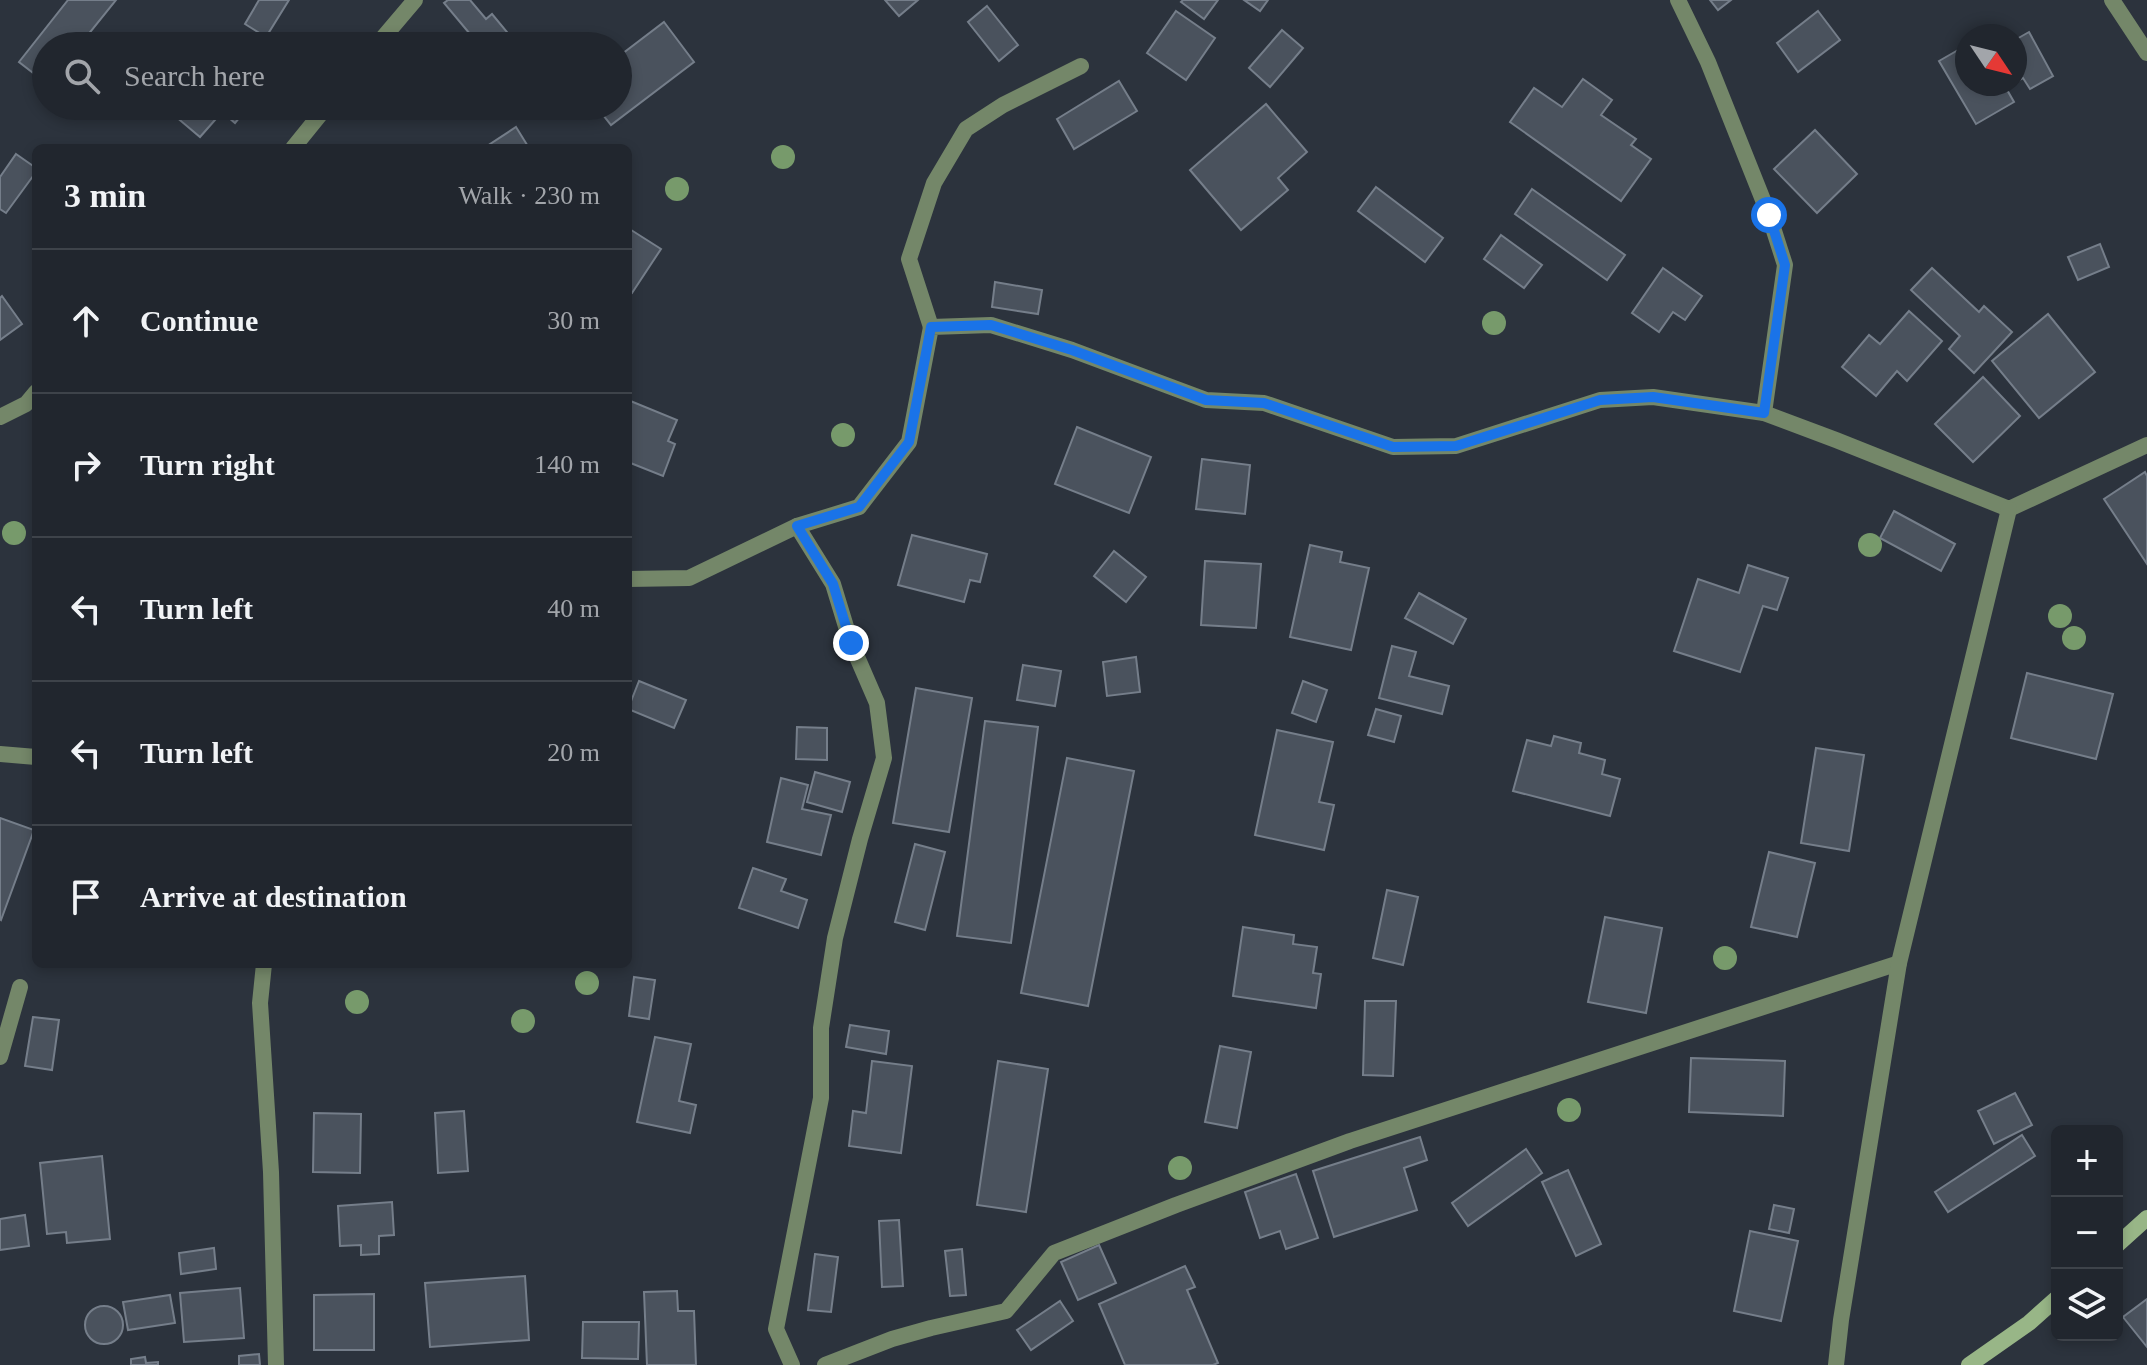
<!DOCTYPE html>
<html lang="en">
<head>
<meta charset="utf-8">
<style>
  :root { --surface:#21262e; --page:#2d323a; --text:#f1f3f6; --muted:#a2a5aa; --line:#3e434a }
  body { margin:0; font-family:"Times New Roman",serif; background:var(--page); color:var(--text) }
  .controls { position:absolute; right:24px; bottom:24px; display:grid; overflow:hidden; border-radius:12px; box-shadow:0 4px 12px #0003 }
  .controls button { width:72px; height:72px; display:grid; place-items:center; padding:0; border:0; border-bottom:2px solid var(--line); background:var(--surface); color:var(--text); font:40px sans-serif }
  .compass { position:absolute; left:1955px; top:24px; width:72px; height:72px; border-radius:50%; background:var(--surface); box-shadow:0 4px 12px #0003; rotate:125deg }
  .stop { position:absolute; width:24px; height:24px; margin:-18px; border:6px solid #1a73e8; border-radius:50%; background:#fff }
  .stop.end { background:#1a73e8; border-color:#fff; box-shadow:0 2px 8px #0008 }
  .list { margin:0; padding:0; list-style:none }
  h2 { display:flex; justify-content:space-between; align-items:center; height:104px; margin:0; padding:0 32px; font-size:34px }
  h2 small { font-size:26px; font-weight:400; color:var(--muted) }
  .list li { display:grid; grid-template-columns:52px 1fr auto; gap:24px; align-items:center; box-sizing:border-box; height:144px; padding:0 32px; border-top:2px solid var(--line) }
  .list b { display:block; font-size:30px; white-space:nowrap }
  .list em { font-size:26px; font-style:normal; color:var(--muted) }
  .icon { flex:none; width:44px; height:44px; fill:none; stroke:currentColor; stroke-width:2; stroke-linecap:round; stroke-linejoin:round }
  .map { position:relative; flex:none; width:2147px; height:1365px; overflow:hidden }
  .search { position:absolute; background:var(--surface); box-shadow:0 4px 12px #0003; left:32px; top:32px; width:600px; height:88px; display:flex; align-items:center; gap:20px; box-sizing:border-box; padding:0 28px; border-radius:44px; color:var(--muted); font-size:30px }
  .panel { position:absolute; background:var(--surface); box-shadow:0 4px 12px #0003; left:32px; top:144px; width:600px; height:824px; border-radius:12px }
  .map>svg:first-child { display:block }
  .building { fill:#4a525d; stroke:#757e8a; stroke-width:2 }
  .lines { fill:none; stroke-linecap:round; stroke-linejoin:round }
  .service { stroke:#748769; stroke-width:16 }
  .minor { stroke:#748769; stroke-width:16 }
  .secondary { stroke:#98b687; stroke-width:16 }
  .tree { fill:#779a6b }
  .route { stroke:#1a73e8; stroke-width:10 }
</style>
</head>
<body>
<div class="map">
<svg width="2147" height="1365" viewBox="0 0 2147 1365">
  <rect width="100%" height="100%" fill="#2c333d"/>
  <g class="building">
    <path d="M68,0H116L79,46H46V83L19,62Z"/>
    <path d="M259,0H289L266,37L245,24Z"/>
    <path d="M448,0H470L486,19L492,14L507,32L490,46H456L470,34L444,3Z"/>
    <path d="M885,0H918L899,16Z"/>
    <path d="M1183,0H1218L1204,19L1181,2Z"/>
    <path d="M1244,0H1268L1260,11Z"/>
    <path d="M1710,0H1731L1718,10Z"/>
    <path d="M987,6L1018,45L999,61L968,22Z"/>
    <path d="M1176,11L1215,38L1186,80L1147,53Z"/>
    <path d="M1818,11L1840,40L1798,72L1777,43Z"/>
    <path d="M664,22L694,62L611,125L596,106H618V57Z"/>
    <path d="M1282,30L1303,48L1270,87L1249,68Z"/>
    <path d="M2029,32L2053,76L2030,89L2023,78L2015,83V40Z"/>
    <path d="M1967,45V84H2013L2006,88L2014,102L1976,124L1939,61Z"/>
    <path d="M1583,79L1612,100L1601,115L1636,139L1631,145L1651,159L1621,201L1510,122L1534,88L1562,107Z"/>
    <path d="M1119,81L1137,111L1074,149L1057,119Z"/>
    <path d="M1266,104L1307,152L1278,178L1288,190L1241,230L1190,170Z"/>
    <path d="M184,106H249L235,123L222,112L200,137L175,116Z"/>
    <path d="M516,127L529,148H484Z"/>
    <path d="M1815,130L1857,174L1817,213L1774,169Z"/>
    <path d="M16,154L36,168V172L6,213L0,209V177Z"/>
    <path d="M1376,187L1443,238L1425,262L1358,211Z"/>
    <path d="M1532,189L1625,255L1607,280L1515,214Z"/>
    <path d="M628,228L661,249L632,293L628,291Z"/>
    <path d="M1501,235L1542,265L1524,288L1484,259Z"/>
    <path d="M2100,244L2109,267L2078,280L2068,257Z"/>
    <path d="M1663,268L1702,296L1685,320L1673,312L1659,332L1632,313Z"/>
    <path d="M1932,268L1979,312L1984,306L2012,332L1974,373L1949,349L1960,336L1911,290Z"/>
    <path d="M995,282L1042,290L1038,314L992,307Z"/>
    <path d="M2,296L22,324L0,340V298Z"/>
    <path d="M1909,311L1942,341L1907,381L1897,371L1876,396L1842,367L1869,335L1880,344Z"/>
    <path d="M2048,314L2095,372L2039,418L1992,361Z"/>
    <path d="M1983,377L2020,416L1973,462L1935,424Z"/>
    <path d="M628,400L677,420L668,441L675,444L663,476L628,462Z"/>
    <path d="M1077,427L1151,457L1129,513L1055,484Z"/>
    <path d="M1202,459L1250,465L1245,514L1196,509Z"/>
    <path d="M2145,472L2147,476V564L2104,499Z"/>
    <path d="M1894,511L1955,544L1941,571L1880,538Z"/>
    <path d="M912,535L987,554L980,582L970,580L964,602L898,585Z"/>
    <path d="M1310,545L1342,552L1340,562L1369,568L1351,650L1290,637Z"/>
    <path d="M1114,551L1146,577L1126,602L1094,576Z"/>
    <path d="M1205,561L1261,564L1256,628L1201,625Z"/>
    <path d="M1748,565L1788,578L1777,610L1763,606L1740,672L1674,651L1698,579L1739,593Z"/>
    <path d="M1419,593L1466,619L1453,644L1405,618Z"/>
    <path d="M1392,646L1416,652L1409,676L1449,686L1442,714L1379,698Z"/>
    <path d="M1136,657L1140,692L1107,696L1103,662Z"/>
    <path d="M1023,665L1061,671L1055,706L1017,700Z"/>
    <path d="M2027,673L2113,694L2096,759L2011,738Z"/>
    <path d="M639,681L686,700L674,728L628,709Z"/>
    <path d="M1303,681L1327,690L1316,722L1292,713Z"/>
    <path d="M916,688L972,698L949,832L893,823Z"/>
    <path d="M1376,709L1401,716L1394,742L1368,735Z"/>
    <path d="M985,721L1038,727L1011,943L957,936Z"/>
    <path d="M797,727L827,728V760L796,759Z"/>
    <path d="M1277,730L1333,742L1319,802L1334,805L1324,850L1255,835Z"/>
    <path d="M1554,736L1581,743L1579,753L1605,760L1602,774L1620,779L1610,816L1513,791L1527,740L1551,746Z"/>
    <path d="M1816,748L1864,755L1849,851L1801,843Z"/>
    <path d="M1067,758L1134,771L1088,1006L1021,993Z"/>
    <path d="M815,772L850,782L842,812L807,802Z"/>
    <path d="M781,778L808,785L802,809L831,815L821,855L767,842Z"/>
    <path d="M0,818L34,830L1,920L0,919Z"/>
    <path d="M915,844L945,852L925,930L895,922Z"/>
    <path d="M1769,852L1815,863L1797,937L1751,927Z"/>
    <path d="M753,868L786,879L781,891L807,900L798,928L739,908Z"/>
    <path d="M1387,890L1418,897L1403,965L1373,958Z"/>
    <path d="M1605,917L1662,928L1646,1013L1588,1002Z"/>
    <path d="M1243,927L1294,935L1293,944L1317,947L1313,973L1321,974L1316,1008L1233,996Z"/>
    <path d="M634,977L655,980L649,1019L629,1016Z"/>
    <path d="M1365,1001H1396L1393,1076L1363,1075Z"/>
    <path d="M33,1017L59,1020L52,1070L25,1066Z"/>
    <path d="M850,1025L889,1031L886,1054L846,1047Z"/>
    <path d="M655,1037L691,1044L679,1101L696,1105L690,1133L637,1122Z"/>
    <path d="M1220,1046L1251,1052L1237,1128L1205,1122Z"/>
    <path d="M1691,1058L1785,1061L1783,1116L1689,1112Z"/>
    <path d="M872,1061L912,1066L901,1153L849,1146L853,1111L866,1113Z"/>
    <path d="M998,1061L1048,1069L1026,1212L977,1205Z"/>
    <path d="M2015,1093L2032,1125L1994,1144L1978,1111Z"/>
    <path d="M464,1111L468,1171L438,1173L435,1113Z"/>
    <path d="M314,1113L361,1114L360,1173L313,1172Z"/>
    <path d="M2022,1135L2035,1156L1948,1212L1935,1192Z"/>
    <path d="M1420,1137L1427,1160L1404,1168L1417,1210L1334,1237L1313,1171Z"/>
    <path d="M1526,1149L1542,1173L1468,1226L1452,1203Z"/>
    <path d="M102,1156L110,1239L67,1243L66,1232L47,1234L40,1163Z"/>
    <path d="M1568,1170L1601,1244L1576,1256L1542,1182Z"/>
    <path d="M1296,1174L1318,1238L1286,1249L1280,1231L1260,1238L1245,1192Z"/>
    <path d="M392,1202L394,1235L379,1236V1254L361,1255V1245L340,1246L338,1206Z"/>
    <path d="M1774,1205L1794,1209L1789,1233L1769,1229Z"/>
    <path d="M25,1215L29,1246L0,1250V1219Z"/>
    <path d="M899,1220L903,1286L882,1287L879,1221Z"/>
    <path d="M1750,1231L1798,1241L1781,1321L1734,1311Z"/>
    <path d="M1099,1245L1116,1283L1078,1300L1061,1262Z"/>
    <path d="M214,1248L216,1269L181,1274L179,1253Z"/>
    <path d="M962,1249L966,1295L950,1296L945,1251Z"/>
    <path d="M815,1254L838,1257L831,1312L808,1310Z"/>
    <path d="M1185,1266L1195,1287L1187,1290L1218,1363L1213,1365H1125L1099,1304Z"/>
    <path d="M525,1276L529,1340L430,1347L425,1283Z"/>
    <path d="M240,1288L244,1338L184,1342L180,1293Z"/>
    <path d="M677,1291L678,1311H694L696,1365H647L644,1292Z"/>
    <path d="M374,1294V1350H314V1295Z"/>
    <path d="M170,1295L175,1323L128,1330L123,1302Z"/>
    <path d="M2147,1299V1347L2123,1317Z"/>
    <path d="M1060,1301L1073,1321L1031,1350L1017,1330Z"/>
    <circle cx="104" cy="1325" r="19"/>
    <path d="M583,1322H639L638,1359L582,1358Z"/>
    <path d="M259,1354L260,1365H239V1356Z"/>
    <path d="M145,1357L146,1363L158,1362V1365H131V1359Z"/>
  </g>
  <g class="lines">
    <g class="service">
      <path d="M2112,0L2147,53"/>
      <path d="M792,1365L776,1329L821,1098V1028L835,938L860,839L884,758L877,703L851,643L833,584L797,526"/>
      <path d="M825,1365L892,1339L931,1328L1006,1311L1054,1253L1176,1205L1350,1141L1899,963"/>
    </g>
    <g class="minor">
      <path d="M1678,0L1708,62L1769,215L1785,265L1764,413"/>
      <path d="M376,46L415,0"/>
      <path d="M293,148L327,106"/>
      <path d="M931,327L909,259L934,183L966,129L1003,105L1081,66"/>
      <path d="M0,417L26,404L36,392"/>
      <path d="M628,579L689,578L797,526L859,507L909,442L931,327L991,325L1072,350L1206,400L1264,403L1393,447L1456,446L1600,400L1653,397L1764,413L1836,440L2009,509L2147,445"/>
      <path d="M0,754L36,757"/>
      <path d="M264,964L260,1003L271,1172L276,1365"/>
      <path d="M0,1057L20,987"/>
      <path d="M1836,1365L1841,1320L1899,963L2009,509"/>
    </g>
    <g class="secondary">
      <path d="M2117,1245L2147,1218"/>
      <path d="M1969,1365L2029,1323L2057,1298"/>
    </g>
  </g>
  <g class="tree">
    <circle cx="783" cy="157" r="12"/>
    <circle cx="677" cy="189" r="12"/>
    <circle cx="1494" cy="323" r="12"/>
    <circle cx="843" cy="435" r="12"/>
    <circle cx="14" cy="533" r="12"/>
    <circle cx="1870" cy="545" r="12"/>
    <circle cx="2060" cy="616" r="12"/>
    <circle cx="2074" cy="638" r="12"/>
    <circle cx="1725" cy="958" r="12"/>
    <circle cx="587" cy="983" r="12"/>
    <circle cx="357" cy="1002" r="12"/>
    <circle cx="523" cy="1021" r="12"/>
    <circle cx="1569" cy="1110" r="12"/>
    <circle cx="1180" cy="1168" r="12"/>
  </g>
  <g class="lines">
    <path class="route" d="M851,643L833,584L797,526L859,507L909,442L931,327L991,325L1072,350L1206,400L1264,403L1393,447L1456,446L1600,400L1653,397L1764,413L1785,265L1769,215"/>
  </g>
</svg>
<div class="controls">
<button>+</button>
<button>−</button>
<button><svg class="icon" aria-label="layers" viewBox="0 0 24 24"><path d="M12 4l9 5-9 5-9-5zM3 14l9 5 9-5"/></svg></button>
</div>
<svg class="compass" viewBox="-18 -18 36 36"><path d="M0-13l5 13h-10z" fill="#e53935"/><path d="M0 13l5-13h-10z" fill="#a2a5aa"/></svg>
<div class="stop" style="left:1769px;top:215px"></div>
<div class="stop end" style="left:851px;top:643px"></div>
<div class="search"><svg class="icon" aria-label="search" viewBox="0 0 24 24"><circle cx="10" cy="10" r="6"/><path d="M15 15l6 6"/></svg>Search here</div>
<section class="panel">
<h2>3 min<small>Walk · 230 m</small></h2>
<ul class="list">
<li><svg class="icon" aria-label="ahead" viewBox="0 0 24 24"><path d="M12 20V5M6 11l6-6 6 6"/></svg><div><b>Continue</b></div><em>30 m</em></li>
<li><svg class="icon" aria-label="right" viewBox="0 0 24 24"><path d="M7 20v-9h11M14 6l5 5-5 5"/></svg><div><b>Turn right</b></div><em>140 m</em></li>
<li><svg class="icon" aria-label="left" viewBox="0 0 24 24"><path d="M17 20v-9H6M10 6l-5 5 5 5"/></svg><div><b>Turn left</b></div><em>40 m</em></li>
<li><svg class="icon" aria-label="left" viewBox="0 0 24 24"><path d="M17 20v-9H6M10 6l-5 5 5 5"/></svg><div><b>Turn left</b></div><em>20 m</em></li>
<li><svg class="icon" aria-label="arrive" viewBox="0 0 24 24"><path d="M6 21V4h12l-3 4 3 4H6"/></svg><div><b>Arrive at destination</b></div></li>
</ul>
</section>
</div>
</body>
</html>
